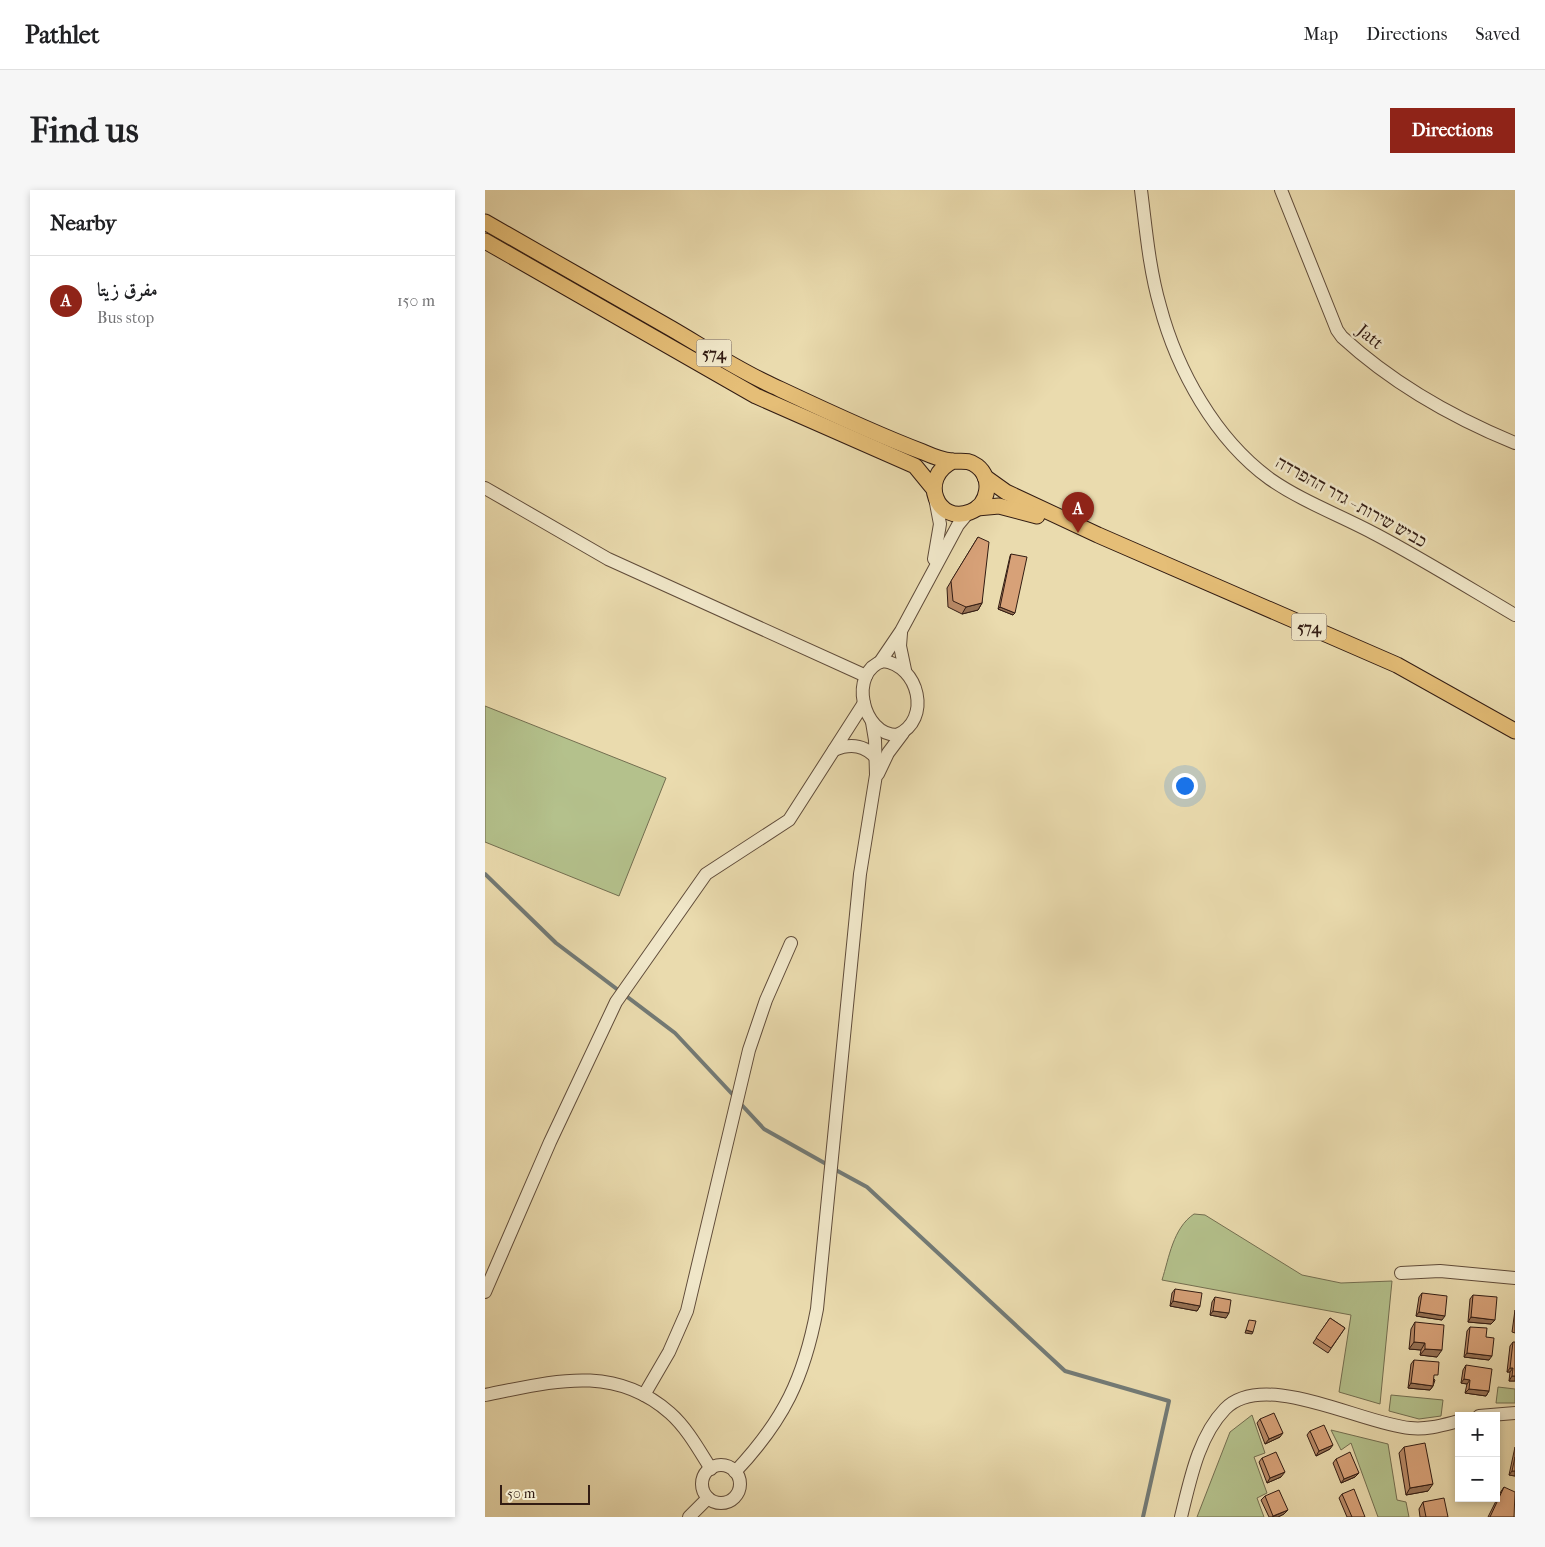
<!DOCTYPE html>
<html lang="en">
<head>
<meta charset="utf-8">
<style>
  :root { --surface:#fff; --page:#f6f6f6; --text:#202124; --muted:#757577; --line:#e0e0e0; --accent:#8f2418 }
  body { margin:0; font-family:"IM FELL French Canon",Amiri,"Frank Ruhl Libre",serif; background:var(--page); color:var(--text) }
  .controls { position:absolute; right:15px; bottom:15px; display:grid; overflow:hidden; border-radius:0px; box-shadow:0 2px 8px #0003 }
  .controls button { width:45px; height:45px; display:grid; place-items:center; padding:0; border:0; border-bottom:1px solid var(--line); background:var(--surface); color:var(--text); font:25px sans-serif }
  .scale { position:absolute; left:15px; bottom:12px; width:90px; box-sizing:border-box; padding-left:5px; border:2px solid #321c13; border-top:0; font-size:14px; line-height:18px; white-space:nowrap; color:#321c13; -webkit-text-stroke:4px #f1e8ca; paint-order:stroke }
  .you { position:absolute; left:699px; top:595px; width:18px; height:18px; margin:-12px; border:4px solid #fff; border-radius:50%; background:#1a73e8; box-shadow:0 0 0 8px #1a73e833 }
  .badge { display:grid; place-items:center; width:32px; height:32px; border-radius:50%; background:var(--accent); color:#fff; font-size:16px; font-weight:700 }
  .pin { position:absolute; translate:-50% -41px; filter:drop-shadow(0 1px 2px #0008) }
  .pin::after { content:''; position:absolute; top:26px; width:18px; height:15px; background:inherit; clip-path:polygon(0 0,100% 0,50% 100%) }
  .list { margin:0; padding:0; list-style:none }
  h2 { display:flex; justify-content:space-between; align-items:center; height:65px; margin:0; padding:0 20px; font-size:21px }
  h2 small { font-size:16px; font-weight:400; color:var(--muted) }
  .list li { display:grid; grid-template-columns:32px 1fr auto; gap:15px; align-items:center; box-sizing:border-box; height:90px; padding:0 20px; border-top:1px solid var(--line) }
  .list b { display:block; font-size:19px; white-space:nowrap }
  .list p { margin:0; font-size:16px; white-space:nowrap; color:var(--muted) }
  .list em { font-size:16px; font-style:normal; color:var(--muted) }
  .map { position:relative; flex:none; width:1030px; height:1327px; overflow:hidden; border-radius:0px }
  header { display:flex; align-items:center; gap:30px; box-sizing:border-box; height:70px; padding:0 25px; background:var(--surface); border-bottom:1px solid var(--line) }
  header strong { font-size:24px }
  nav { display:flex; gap:28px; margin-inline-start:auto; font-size:18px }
  .intro { display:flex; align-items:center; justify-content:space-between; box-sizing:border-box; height:120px; padding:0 30px }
  h1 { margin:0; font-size:35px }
  .button { padding:12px 22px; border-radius:0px; background:var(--accent); color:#fff; font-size:18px; font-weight:700 }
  main { display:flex; gap:30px; padding:0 30px }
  aside { flex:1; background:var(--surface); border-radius:0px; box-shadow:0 2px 8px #0003 }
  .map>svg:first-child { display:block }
  .green { fill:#b4c18c; stroke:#736e50 }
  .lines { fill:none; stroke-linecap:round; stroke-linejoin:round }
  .stream { stroke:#737a75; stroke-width:4 }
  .minor-casing { stroke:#604c3a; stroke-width:14 }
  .major-casing { stroke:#321c13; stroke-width:17 }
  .minor { stroke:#f1e8ca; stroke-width:12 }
  .major { stroke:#e5be77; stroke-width:15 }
  .wall { fill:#b98a67; stroke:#321c13 }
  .shaded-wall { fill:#967154; stroke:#321c13 }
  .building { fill:#d7a178; stroke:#321c13 }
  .labels { text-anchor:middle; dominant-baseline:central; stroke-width:5; stroke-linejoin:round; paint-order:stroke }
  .shield { fill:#f1e8ca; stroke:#6b594a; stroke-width:1 }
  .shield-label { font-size:16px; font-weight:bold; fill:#321c13 }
  .street-label { font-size:18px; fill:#321c13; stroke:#f1e8ca }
</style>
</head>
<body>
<header>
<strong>Pathlet</strong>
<nav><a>Map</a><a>Directions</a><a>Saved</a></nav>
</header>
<div class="intro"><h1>Find us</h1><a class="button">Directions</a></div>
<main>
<aside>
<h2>Nearby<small></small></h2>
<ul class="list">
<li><span class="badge">A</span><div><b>مفرق زيتا</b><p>Bus stop</p></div><em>150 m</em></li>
</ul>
</aside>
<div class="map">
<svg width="1030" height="1327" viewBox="0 0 1030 1327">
  <rect width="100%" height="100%" fill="#eadbae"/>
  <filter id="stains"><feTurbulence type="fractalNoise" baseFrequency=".004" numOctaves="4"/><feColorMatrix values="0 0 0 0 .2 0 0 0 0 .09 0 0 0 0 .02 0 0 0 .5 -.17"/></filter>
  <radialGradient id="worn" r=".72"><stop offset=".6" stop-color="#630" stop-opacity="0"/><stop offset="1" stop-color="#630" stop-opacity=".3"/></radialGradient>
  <g class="green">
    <path d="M0,516L181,588L134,706L0,652Z"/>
    <path d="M709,1024L720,1025L817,1085L856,1093L907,1091L895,1214L854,1202L866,1125L677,1090C684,1068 688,1038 709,1024Z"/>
    <path d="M1013,1197L1030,1199V1213H1011Z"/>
    <path d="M906,1205L958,1210L956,1226L934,1229L904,1221Z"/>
    <path d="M767,1225L780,1263L769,1267L782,1303L772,1308L779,1327H712L745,1242Z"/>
    <path d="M846,1240L903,1254L912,1310L921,1312L924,1327H893L866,1253L856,1260Z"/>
  </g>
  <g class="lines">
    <g class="stream">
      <path d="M0,684L71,753L190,843L249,906"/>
      <path d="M254,912L279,939L343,975"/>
      <path d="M349,979L382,997L580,1181L684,1211L658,1327"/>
    </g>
    <g class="minor-casing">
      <g id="minor">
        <path d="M656,0C661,39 664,78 675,116C692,180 730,249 785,289C818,312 857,326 892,345C939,370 984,398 1030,425"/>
        <path d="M796,0L852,140L857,147C906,192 969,228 1030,253"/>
        <path d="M0,298L123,369L381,486"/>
        <path d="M449,369L455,334L450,308"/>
        <path d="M416,443L415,456L420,480"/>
        <path d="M398,471C434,475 447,530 412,545C377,545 363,482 398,471Z"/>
        <path d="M395,472L416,441L473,335L483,323"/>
        <path d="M349,560C366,553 380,555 392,569"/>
        <path d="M393,584L403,563L418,543"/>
        <path d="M916,1083L955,1081L1030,1088"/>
        <path d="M0,1102L65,952L131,812L221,684L304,630L379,513"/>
        <path d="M0,1205C67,1192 128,1173 185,1223C202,1238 214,1260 226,1279"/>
        <path d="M159,1205L184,1162L202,1121L264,860L281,810L306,753"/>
        <path d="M994,1226L1030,1223"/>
        <circle cx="236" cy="1294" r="19"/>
        <path d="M250,1282C299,1230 319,1188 332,1119L375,684L391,585L390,550L387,532"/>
        <path d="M204,1327L223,1308"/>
        <path d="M696,1327C705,1291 713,1247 740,1219C779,1179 877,1234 925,1238C942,1240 958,1235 974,1231"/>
      </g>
    </g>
    <g class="major-casing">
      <g id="major">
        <path d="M0,32C62,68 125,103 187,139C218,157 250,178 282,193C333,217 385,242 438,262C447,266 457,270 467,271C476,272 483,269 492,276C508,288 504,315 485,322C452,335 433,288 468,271"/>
        <path d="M0,51L271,206L430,276L448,298"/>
        <path d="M500,287L521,302L613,345L912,475L1030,541"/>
        <path d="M492,318L514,316L552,326"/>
      </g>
    </g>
    <use href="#minor" class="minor"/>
    <use href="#major" class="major"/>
  </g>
  <g class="wall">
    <path d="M493,347L497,413L493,420L477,424L463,417L462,398Z"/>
    <path d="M526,364L528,425L513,419L525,366Z"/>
    <path d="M690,1099L715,1116L712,1121L685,1116L687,1103Z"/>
    <path d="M937,1103L957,1130L931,1126L934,1107Z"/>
    <path d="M988,1105L1006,1134L983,1132L985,1109Z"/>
    <path d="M730,1107L741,1128L725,1125L727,1112Z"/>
    <path d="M1030,1120V1143L1027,1142Z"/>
    <path d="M845,1128L860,1138L843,1163L828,1153Z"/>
    <path d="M930,1132L952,1167L935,1165L936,1160L924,1159L926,1139Z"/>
    <path d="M985,1137L1001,1147L1004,1170L979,1167L982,1141Z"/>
    <path d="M1028,1152L1030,1191H1024L1025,1182H1022L1025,1156Z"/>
    <path d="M929,1170L950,1190L948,1196L945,1200L923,1198L926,1174Z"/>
    <path d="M981,1175L1004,1201L1001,1206L980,1203L982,1194L976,1193L978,1180Z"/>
    <path d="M775,1229L795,1247L780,1254L772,1233Z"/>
    <path d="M825,1241L845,1259L831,1266L822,1245Z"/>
    <path d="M919,1257L943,1301L921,1305L914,1263Z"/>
    <path d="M1030,1257V1286L1024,1285Z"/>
    <path d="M777,1268L796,1287L782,1293L774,1272Z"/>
    <path d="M851,1269L874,1283L870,1287L856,1293L848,1273Z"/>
    <path d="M1019,1297L1029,1327H1003L1015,1303Z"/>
    <path d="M857,1304L880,1327H862L854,1308Z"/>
    <path d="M780,1306L799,1324L793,1327H784L776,1310Z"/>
    <path d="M938,1312L963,1327H935L934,1319Z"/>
  </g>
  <g class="shaded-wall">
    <path d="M497,413L493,420L477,424L481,417Z"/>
    <path d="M515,417L530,423L528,425L513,419Z"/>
    <path d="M688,1111L715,1116L712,1121L685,1116Z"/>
    <path d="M728,1121L744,1123L741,1128L725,1125Z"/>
    <path d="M934,1122L960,1126L957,1130L931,1126Z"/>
    <path d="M986,1127L1010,1130L1006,1134L983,1132Z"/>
    <path d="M761,1140L768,1142L767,1144L760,1143Z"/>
    <path d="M929,1152L940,1153L936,1160L924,1159Z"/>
    <path d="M940,1159L957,1160L952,1167L935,1165Z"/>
    <path d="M982,1163L1007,1166L1004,1170L979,1167Z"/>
    <path d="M1025,1178H1028L1025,1182H1022Z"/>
    <path d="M1027,1186H1030V1191H1024Z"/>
    <path d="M979,1189L985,1190L982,1194L976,1193Z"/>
    <path d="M926,1193L948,1196L945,1200L923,1198Z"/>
    <path d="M984,1199L1004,1201L1001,1206L980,1203Z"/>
    <path d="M798,1243L795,1247L780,1254L784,1249Z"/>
    <path d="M848,1255L845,1259L831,1266L834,1261Z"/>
    <path d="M1027,1281H1030V1286L1024,1285Z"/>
    <path d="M800,1282L796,1287L782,1293L785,1288Z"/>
    <path d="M874,1283L870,1287L856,1293L859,1289Z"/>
    <path d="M948,1294L943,1301L921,1305L925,1298Z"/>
    <path d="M803,1320L799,1324L793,1327H787Z"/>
  </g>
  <g class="building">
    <path d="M493,347L504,352L497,413L481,417L468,411L466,391Z"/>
    <path d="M526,364L542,367L530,423L515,417Z"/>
    <path d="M690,1099L717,1103L715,1116L688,1111Z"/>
    <path d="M937,1103L962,1106L960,1126L934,1122Z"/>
    <path d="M988,1105L1012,1107L1010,1130L986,1127Z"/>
    <path d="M730,1107L746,1110L744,1123L728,1121Z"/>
    <path d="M845,1128L860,1138L846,1158L831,1148Z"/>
    <path d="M764,1130L771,1131L768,1142L761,1140Z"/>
    <path d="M930,1132L959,1135L957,1160L940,1159V1153L929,1152Z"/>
    <path d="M985,1137L1002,1138L1001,1147L1009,1148L1007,1166L982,1163Z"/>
    <path d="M1028,1152H1030V1186H1027L1028,1178H1025Z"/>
    <path d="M929,1170L954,1172L953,1185H949L948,1196L926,1193Z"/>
    <path d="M981,1175L1007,1179L1004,1201L984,1199L985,1190L979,1189Z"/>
    <path d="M789,1223L798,1243L784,1249L775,1229Z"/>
    <path d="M839,1235L848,1255L834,1261L825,1241Z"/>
    <path d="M940,1253L948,1294L925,1298L919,1257Z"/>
    <path d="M791,1262L800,1282L785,1288L777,1268Z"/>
    <path d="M865,1262L874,1283L859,1289L851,1269Z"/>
    <path d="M1030,1267V1281H1027Z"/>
    <path d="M1019,1297L1030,1302L1029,1327H1005Z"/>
    <path d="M869,1299L880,1327H867L857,1304Z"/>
    <path d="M794,1300L803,1320L788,1326L780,1306Z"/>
    <path d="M959,1308L963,1327H941L938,1312Z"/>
  </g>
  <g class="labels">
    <g class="shield">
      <rect x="211.5" y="149.5" width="35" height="27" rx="4"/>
      <rect x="806.5" y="423.5" width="35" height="27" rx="4"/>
    </g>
    <g class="shield-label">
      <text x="229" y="163">574</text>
      <text x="824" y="437">574</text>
    </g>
    <g class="street-label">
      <text transform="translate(885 147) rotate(39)">Jatt</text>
      <text transform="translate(866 312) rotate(29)">כביש שירות - גדר ההפרדה</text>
    </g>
  </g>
  <rect width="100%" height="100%" filter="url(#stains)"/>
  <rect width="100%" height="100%" fill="url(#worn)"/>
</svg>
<div class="controls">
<button>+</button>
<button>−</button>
</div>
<div class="scale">50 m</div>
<div class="you"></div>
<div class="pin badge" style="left:593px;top:343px">A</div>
</div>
</main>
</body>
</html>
